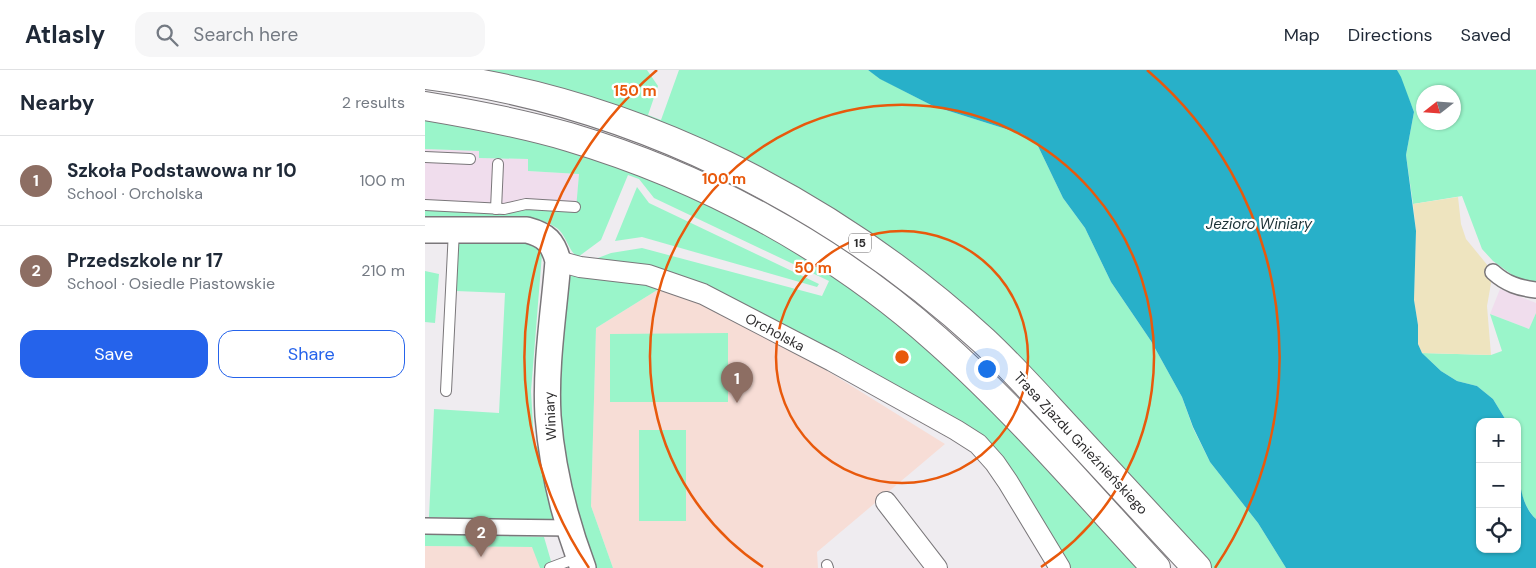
<!DOCTYPE html>
<html lang="en">
<head>
<meta charset="utf-8">
<style>
  :root { --surface:#fff; --page:#f6f6f7; --text:#1f2937; --muted:#747a83; --line:#e0e1e3; --accent:#2563eb }
  body { margin:0; font-family:"DM Sans",sans-serif; background:var(--page); color:var(--text) }
  .controls { position:absolute; right:15px; bottom:15px; display:grid; overflow:hidden; border-radius:10px; box-shadow:0 1px 4px #0004 }
  .controls button { width:45px; height:45px; display:grid; place-items:center; padding:0; border:0; border-bottom:1px solid var(--line); background:var(--surface); color:var(--text); font:25px sans-serif }
  .compass { position:absolute; left:991px; top:15px; width:45px; height:45px; border-radius:50%; background:var(--surface); box-shadow:0 1px 4px #0004; rotate:253deg }
  .you { position:absolute; left:561px; top:298px; width:18px; height:18px; margin:-12px; border:4px solid #fff; border-radius:50%; background:#1a73e8; box-shadow:0 0 0 8px #1a73e833 }
  .badge { display:grid; place-items:center; width:32px; height:32px; border-radius:50%; background:var(--accent); color:#fff; font-size:16px; font-weight:700 }
  .pin { position:absolute; translate:-50% -41px; filter:drop-shadow(0 1px 2px #0008) }
  .pin::after { content:''; position:absolute; top:26px; width:18px; height:15px; background:inherit; clip-path:polygon(0 0,100% 0,50% 100%) }
  .list { margin:0; padding:0; list-style:none }
  h2 { display:flex; justify-content:space-between; align-items:center; height:65px; margin:0; padding:0 20px; font-size:21px }
  h2 small { font-size:16px; font-weight:400; color:var(--muted) }
  .list li { display:grid; grid-template-columns:32px 1fr auto; gap:15px; align-items:center; box-sizing:border-box; height:90px; padding:0 20px; border-top:1px solid var(--line) }
  .list b { display:block; font-size:19px; white-space:nowrap }
  .list p { margin:0; font-size:16px; white-space:nowrap; color:var(--muted) }
  .list em { font-size:16px; font-style:normal; color:var(--muted) }
  .actions { display:flex; gap:10px; padding:15px 20px }
  .actions a { flex:1; padding:11px 0; border:1px solid var(--accent); border-radius:15px; text-align:center; font-size:18px; color:var(--accent) }
  .actions .main { background:var(--accent); color:#fff }
  .icon { flex:none; width:28px; height:28px; fill:none; stroke:currentColor; stroke-width:2; stroke-linecap:round; stroke-linejoin:round }
  .map { position:relative; flex:none; width:1111px; height:498px; overflow:hidden }
  header { display:flex; align-items:center; gap:30px; box-sizing:border-box; height:70px; padding:0 25px; background:var(--surface); border-bottom:1px solid var(--line) }
  header strong { font-size:24px }
  nav { display:flex; gap:28px; margin-inline-start:auto; font-size:18px }
  .search { width:350px; height:45px; background:var(--page); display:flex; align-items:center; gap:12px; box-sizing:border-box; padding:0 18px; border-radius:15px; color:var(--muted); font-size:19px }
  main { display:flex }
  aside { flex:1; background:var(--surface) }
  .map>svg:first-child { display:block }
  .industrial { fill:#f0dded }
  .education { fill:#f7ddd6 }
  .green { fill:#9af5ca; fill-rule:evenodd }
  .sand { fill:#eee4bf }
  .water { fill:#28b0c9 }
  .lines { fill:none; stroke-linecap:round; stroke-linejoin:round }
  .service-casing { stroke:#7a777a; stroke-width:12 }
  .pedestrian-casing { stroke:#7a777a; stroke-width:18 }
  .minor-casing { stroke:#7a777a; stroke-width:22 }
  .tertiary-casing { stroke:#7a777a; stroke-width:28 }
  .primary-casing { stroke:#7a777a; stroke-width:30 }
  .service { stroke:#fff; stroke-width:10 }
  .pedestrian { stroke:#fff; stroke-width:15 }
  .minor { stroke:#fff; stroke-width:20 }
  .tertiary { stroke:#fff; stroke-width:25 }
  .primary { stroke:#fff; stroke-width:28 }
  .ring { fill:none; stroke:#e8590c; stroke-width:2.5 }
  .labels { text-anchor:middle; dominant-baseline:central; stroke-width:4.5; stroke-linejoin:round; paint-order:stroke }
  .shield { fill:#fff; stroke:#6c6b6c; stroke-width:1 }
  .shield-label { font-size:12px; font-weight:bold; fill:#2d2c2d }
  .street-label { font-size:14px; fill:#2d2c2d; stroke:#fff }
  .water-label { font-size:15px; font-style:italic; fill:#1b3136; stroke:#fff }
  .centre { fill:#e8590c; stroke:#fff; stroke-width:2.5 }
  .ring-label { font-size:15px; text-anchor:middle; font-weight:bold; fill:#e8590c; stroke:#fff; stroke-width:4.5; stroke-linejoin:round; paint-order:stroke }
</style>
</head>
<body>
<header>
<strong>Atlasly</strong>
<div class="search"><svg class="icon" aria-label="search" viewBox="0 0 24 24"><circle cx="10" cy="10" r="6"/><path d="M15 15l6 6"/></svg>Search here</div>
<nav><a>Map</a><a>Directions</a><a>Saved</a></nav>
</header>
<main>
<aside>
<h2>Nearby<small>2 results</small></h2>
<ul class="list">
<li><span class="badge" style="background:#8d6e63">1</span><div><b>Szkoła Podstawowa nr 10</b><p>School · Orcholska</p></div><em>100 m</em></li>
<li><span class="badge" style="background:#8d6e63">2</span><div><b>Przedszkole nr 17</b><p>School · Osiedle Piastowskie</p></div><em>210 m</em></li>
</ul>
<div class="actions"><a class="main">Save</a><a>Share</a></div>
</aside>
<div class="map">
<svg width="1111" height="498" viewBox="0 0 1111 498">
  <rect width="100%" height="100%" fill="#efecf0"/>
  <g class="industrial">
    <path d="M0,79L55,81L54,88L103,89V101L154,104L151,145L0,142Z"/>
    <path d="M1075,219L1111,233V243L1104,259L1065,244Z"/>
  </g>
  <g class="education">
    <path d="M237,217L275,232L388,292L520,374L392,482L393,498H188L166,436L171,258Z"/>
    <path d="M0,476L108,477L115,498H0Z"/>
  </g>
  <g class="green">
    <path d="M56,0H222L233,16L223,45L236,50L254,0H443L456,9L508,36L597,64L612,74L638,128L660,158L686,212L726,271L757,327L768,358L785,392L833,453L861,498H785L445,164C399,132 351,102 299,79C268,65 235,54 203,42Z"/>
    <path d="M972,0H1111V215L1081,210L1086,204L1068,191L1057,179L1037,126L988,134L981,85L989,42ZM998,22H1028V52H998Z"/>
    <path d="M0,49L120,73L205,100L295,139L340,162L438,225L548,317L716,498H642L575,389L281,219L165,191L186,183L217,178L397,226L404,211L229,128L214,109L203,105L176,170L153,187C142,180 142,164 130,157C111,144 88,148 66,147C44,147 22,146 0,146V138L101,137L151,139L154,104L103,101V89L54,88V81L0,79Z"/>
    <path d="M212,117L224,133L394,214L392,217L217,167L190,171Z"/>
    <path d="M44,169H97L113,176L117,184L106,321L109,374L115,379L129,444V451L4,447L9,339L74,343L80,223L31,221L33,174Z"/>
    <path d="M0,201L14,204L10,253L0,252Z"/>
    <path d="M147,204L237,217L171,258L166,436L188,498H171C154,455 139,409 135,362C130,312 138,261 142,211Z"/>
    <path d="M1111,243V449C1088,427 1092,381 1092,352H1082L1068,329L1052,316L1032,311L1016,301L997,283L1066,285L1077,281L1065,244L1104,259Z"/>
    <path d="M303,263V332H185V264Z"/>
    <rect x="214" y="360" width="47" height="91"/>
    <path d="M0,464L119,467L128,498H115L107,477L0,476Z"/>
  </g>
  <path class="sand" d="M1033,127L1036,154L1041,169L1068,202L1062,236L1066,285L997,283L993,274V255L989,230L991,161L988,134Z"/>
  <path class="water" d="M443,0H972L976,7L989,42L981,85L991,161L989,230L993,255V274L997,283L1016,301L1032,311L1052,316L1068,329L1082,352H1055V479H1092V397C1096,416 1096,435 1111,449V498H861L833,453L785,392L768,357L757,327L726,271L686,212L660,158L638,128L612,74L597,64L508,36L455,9Z"/>
  <g class="lines">
    <g class="service-casing">
      <g id="service">
        <path d="M0,87L45,89"/>
        <path d="M0,135L79,139L101,134L150,137"/>
        <path d="M71,139L73,94"/>
        <path d="M21,321L29,160"/>
        <path d="M402,495L403,498"/>
        <path d="M125,498L154,487"/>
      </g>
    </g>
    <g class="pedestrian-casing">
      <g id="pedestrian">
        <path d="M1068,202C1081,214 1094,218 1111,220"/>
        <path d="M0,456L146,458"/>
      </g>
    </g>
    <g class="minor-casing">
      <g id="minor">
        <path d="M133,191L155,197L223,205L278,224L407,291L531,360L553,374L570,393L583,412L635,498"/>
        <path d="M461,432L512,498"/>
      </g>
    </g>
    <g class="tertiary-casing">
      <path id="tertiary" d="M0,160H102C121,165 128,172 133,191C129,242 120,295 123,346C127,397 140,450 158,498"/>
    </g>
    <g class="primary-casing">
      <g id="primary">
        <path d="M0,5C208,31 405,130 559,271C590,300 618,332 647,363C689,408 730,453 772,498"/>
        <path d="M0,36C48,44 96,53 144,67C278,107 407,176 512,270C591,340 660,421 731,498"/>
      </g>
    </g>
    <use href="#service" class="service"/>
    <use href="#pedestrian" class="pedestrian"/>
    <use href="#minor" class="minor"/>
    <use href="#tertiary" class="tertiary"/>
    <use href="#primary" class="primary"/>
  </g>
  <g class="ring">
    <circle cx="477" cy="287" r="126"/>
    <path d="M338 497A252 252 0 1 1 616 497"/>
    <path d="M164 498A377 377 0 0 1 232 0M722 0A377 377 0 0 1 790 498"/>
  </g>
  <g class="labels">
    <rect class="shield" x="424" y="163.5" width="22" height="19" rx="4"/>
    <g class="shield-label">
      <text x="435" y="173">15</text>
    </g>
    <g class="street-label">
      <text transform="translate(350 262) rotate(28)">Orcholska</text>
      <text transform="translate(125 346) rotate(-93)">Winiary</text>
      <text transform="translate(656 373) rotate(47)">Trasa Zjazdu Gnieźnieńskiego</text>
    </g>
    <g class="water-label">
      <text x="834" y="154">Jezioro Winiary</text>
    </g>
  </g>
  <circle cx="477" cy="287" r="8" class="centre"/>
  <g class="ring-label">
    <text x="210" y="26">150 m</text>
    <text x="299" y="114">100 m</text>
    <text x="388" y="203">50 m</text>
  </g>
</svg>
<div class="controls">
<button>+</button>
<button>−</button>
<button><svg class="icon" aria-label="locate" viewBox="0 0 24 24"><circle cx="12" cy="12" r="6"/><path d="M12 2v4M12 18v4M2 12h4M18 12h4"/></svg></button>
</div>
<svg class="compass" viewBox="-18 -18 36 36"><path d="M0-13l5 13h-10z" fill="#e53935"/><path d="M0 13l5-13h-10z" fill="#747a83"/></svg>
<div class="you"></div>
<div class="pin badge" style="left:312px;top:333px;background:#8d6e63">1</div>
<div class="pin badge" style="left:56px;top:487px;background:#8d6e63">2</div>
</div>
</main>
</body>
</html>
